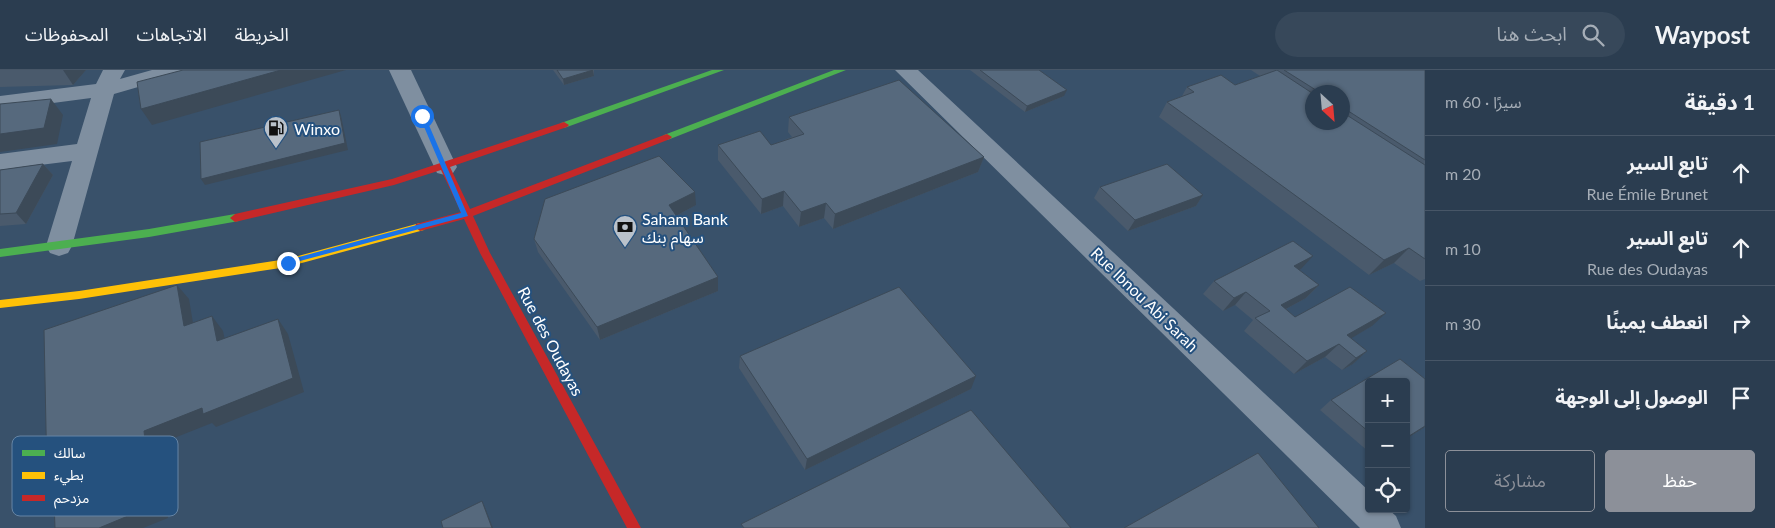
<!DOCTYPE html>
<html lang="ar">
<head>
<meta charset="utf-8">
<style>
  :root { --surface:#2b3d50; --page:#37485a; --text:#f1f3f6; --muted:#a6aeb7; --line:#475667; --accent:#8c9099 }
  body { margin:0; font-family:Lato,"Noto Sans Arabic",sans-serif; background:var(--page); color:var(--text); direction:rtl }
  .controls { position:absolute; right:15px; bottom:15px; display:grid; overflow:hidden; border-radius:5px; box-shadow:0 1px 4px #0004 }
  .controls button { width:45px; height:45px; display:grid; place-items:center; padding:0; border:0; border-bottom:1px solid var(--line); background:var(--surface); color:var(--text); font:25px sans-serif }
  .compass { position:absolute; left:1305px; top:15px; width:45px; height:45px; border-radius:50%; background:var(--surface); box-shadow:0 1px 4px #0004; rotate:154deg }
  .stop { position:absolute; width:15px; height:15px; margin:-11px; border:4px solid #1a73e8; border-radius:50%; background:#fff }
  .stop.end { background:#1a73e8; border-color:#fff; box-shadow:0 1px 5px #0008 }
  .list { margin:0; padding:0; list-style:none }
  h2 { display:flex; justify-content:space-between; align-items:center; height:65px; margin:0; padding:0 20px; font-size:21px }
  h2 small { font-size:16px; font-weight:400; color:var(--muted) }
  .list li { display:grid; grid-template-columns:32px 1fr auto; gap:15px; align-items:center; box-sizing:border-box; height:75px; padding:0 20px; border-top:1px solid var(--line) }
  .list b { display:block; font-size:19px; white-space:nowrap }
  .list p { margin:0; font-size:16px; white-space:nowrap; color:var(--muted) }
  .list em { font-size:16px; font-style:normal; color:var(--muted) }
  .actions { display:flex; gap:10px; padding:15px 20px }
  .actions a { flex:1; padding:11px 0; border:1px solid var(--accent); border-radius:5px; text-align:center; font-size:18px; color:var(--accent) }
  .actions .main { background:var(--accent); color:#fff }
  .icon { flex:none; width:28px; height:28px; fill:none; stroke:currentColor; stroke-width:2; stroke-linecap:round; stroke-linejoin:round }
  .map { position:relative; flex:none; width:1425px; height:458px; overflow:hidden; direction:ltr }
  header { display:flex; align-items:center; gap:30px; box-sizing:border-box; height:70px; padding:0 25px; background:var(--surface); border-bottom:1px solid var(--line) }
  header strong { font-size:24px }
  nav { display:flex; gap:28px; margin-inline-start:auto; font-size:18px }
  .search { width:350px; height:45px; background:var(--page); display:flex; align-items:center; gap:12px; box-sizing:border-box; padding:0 18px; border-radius:28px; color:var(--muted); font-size:19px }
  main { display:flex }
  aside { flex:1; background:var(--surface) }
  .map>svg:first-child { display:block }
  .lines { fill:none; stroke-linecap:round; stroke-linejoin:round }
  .street { fill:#7f8fa0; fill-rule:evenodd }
  .fast { fill:#4caf50; fill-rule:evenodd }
  .slow { fill:#ffc107; fill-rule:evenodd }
  .jam { fill:#c62828; fill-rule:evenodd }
  .wall { fill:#4a5a6c; fill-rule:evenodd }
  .shaded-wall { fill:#3c4a58 }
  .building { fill:#56697d; stroke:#3c4a58 }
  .route { fill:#1a73e8 }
  .labels { text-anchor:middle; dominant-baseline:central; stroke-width:4; stroke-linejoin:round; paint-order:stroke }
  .poi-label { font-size:16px; fill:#fff; stroke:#25517e; text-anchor:start }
  .street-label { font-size:16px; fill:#fff; stroke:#25517e }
  .key { fill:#25517e; stroke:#6685a5; stroke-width:1 }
  .key-label { font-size:14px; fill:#fff }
</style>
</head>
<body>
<header>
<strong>Waypost</strong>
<div class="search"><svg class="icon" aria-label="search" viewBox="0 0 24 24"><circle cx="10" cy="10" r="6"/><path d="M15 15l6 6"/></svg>ابحث هنا</div>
<nav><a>الخريطة</a><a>الاتجاهات</a><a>المحفوظات</a></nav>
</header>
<main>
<aside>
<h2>1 دقيقة<small>سيرًا · 60 m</small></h2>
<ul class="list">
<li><svg class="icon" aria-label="ahead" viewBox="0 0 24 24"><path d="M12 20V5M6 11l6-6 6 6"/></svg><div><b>تابع السير</b><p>Rue Émile Brunet</p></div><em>20 m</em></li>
<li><svg class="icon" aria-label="ahead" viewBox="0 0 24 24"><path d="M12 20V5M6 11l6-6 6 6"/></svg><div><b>تابع السير</b><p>Rue des Oudayas</p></div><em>10 m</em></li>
<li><svg class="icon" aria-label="right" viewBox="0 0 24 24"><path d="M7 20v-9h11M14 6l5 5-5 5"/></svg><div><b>انعطف يمينًا</b></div><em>30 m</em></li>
<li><svg class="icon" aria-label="arrive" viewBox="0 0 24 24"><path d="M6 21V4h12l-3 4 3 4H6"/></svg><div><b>الوصول إلى الوجهة</b></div></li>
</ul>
<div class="actions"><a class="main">حفظ</a><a>مشاركة</a></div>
</aside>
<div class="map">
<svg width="1425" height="458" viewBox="0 0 1425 458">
  <rect width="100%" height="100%" fill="#39516a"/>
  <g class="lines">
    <g class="street">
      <path d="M103,0H125L120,9L152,0H187L183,4L114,24L72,176L68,183L59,186L50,183L46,176L72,91L0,100V84L77,74L91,28L0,40V26L96,14Z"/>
      <path d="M389,0H411L457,97L453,103L445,105L437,103Z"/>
      <path d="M895,0H918L1369,421V439H1388L1396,446L1401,458H1360Z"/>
    </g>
    <g class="fast">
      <path d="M712,0H724L567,57L564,58L559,55L561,53Z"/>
      <path d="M834,0H846L670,69L667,70L662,67L664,65Z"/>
      <path d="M235,144L240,148L239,151L149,167L0,187V179L149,159Z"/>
    </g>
    <path class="slow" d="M420,153L425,157L424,160L287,197L79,229L0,238V230L79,221L287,189Z"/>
    <path class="jam" d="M564,52L569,55L567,57L450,97L470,139L664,65L667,64L672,67L670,69L473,146L490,183L641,458H627L480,183L464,149L420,161L415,157L416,154L461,142L441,100L394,115L235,152L230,148L235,144L392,109Z"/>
  </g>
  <g class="wall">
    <path d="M0,0H86L73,15L0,17Z"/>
    <path d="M553,0H594V6L564,15Z"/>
    <path d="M970,0H1039L1064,26L1025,42Z"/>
    <path d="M1251,0H1425V209L1420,211L1394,193L1369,205L1159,47L1167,32L1182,26L1187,17L1235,15L1260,6ZM1312,22H1342V52Z"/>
    <path d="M789,47L984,87L978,102L833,159L824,148L799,157L783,136L761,144L718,90V75H771L792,67L788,62Z"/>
    <path d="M43,94L53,105L26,154L0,156V100Z"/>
    <path d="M1100,117L1203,125L1196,136L1128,161L1094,128Z"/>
    <path d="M696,135L676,146L718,207V221L600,270L538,182L534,169Z"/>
    <path d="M1301,199L1299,200L1319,215L1306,228L1286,239L1295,247L1372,256L1351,268L1367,281L1353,294L1342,300L1325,287L1294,304L1244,261L1253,250L1235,235L1223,241L1203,224L1214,211Z"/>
    <path d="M740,286L971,319L805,400L739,298Z"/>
    <path d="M1400,289L1425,309V357L1406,369V312H1369V382L1320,340L1331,330Z"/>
  </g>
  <g class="shaded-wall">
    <path d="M63,0H86L73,15Z"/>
    <path d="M281,0H346L152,55L141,39Z"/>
    <path d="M593,0L594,6L564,15L563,9Z"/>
    <path d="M1067,20L1064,26L1025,42L1027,36Z"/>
    <path d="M51,29L63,45L57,74L0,82V64Z"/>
    <path d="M339,40L341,46L348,80L205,115L201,109Z"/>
    <path d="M984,87L978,102L833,159L835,144Z"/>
    <path d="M43,94L53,105L26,154L16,143Z"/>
    <path d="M784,121L783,136L761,144L762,129Z"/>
    <path d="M695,122L696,135L670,149L669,135Z"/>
    <path d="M1203,125L1196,136L1128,161L1135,150Z"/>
    <path d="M826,133L824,148L799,157L801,142Z"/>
    <path d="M1409,178L1394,193L1369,205L1384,190Z"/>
    <path d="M1313,186L1301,199L1282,209L1294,196Z"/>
    <path d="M718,207V221L600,270L597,257Z"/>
    <path d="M177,215L189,229L196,271L184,256Z"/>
    <path d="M1319,215L1306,228L1269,248L1281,235Z"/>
    <path d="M1246,222L1235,235L1223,241L1234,228Z"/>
    <path d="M1386,243L1372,256L1340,275L1339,274L1325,287L1294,304L1307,291L1347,265Z"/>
    <path d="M212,246L223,261L228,285L217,271Z"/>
    <path d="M278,249L288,264L304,322L216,357L212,353L159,374L168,448L143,458H99L144,361Z"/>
    <path d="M1367,281L1353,294L1342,300L1356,288Z"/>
    <path d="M976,306L971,319L805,400L807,389Z"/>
    <path d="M1425,356V357L1406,369V368Z"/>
    <path d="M53,405L65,419L47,407Z"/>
    <path d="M482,431L486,440L493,458H492Z"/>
  </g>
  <g class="building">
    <path d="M183,0H281L141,39L137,12Z"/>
    <path d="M557,0H593L563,9Z"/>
    <path d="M980,0H1039L1067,20L1027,36Z"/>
    <path d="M1277,0L1312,23V52H1342V42L1425,95V189L1409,178L1384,190L1167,32L1194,22L1187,17L1221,5L1235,15Z"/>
    <path d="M1284,0H1425V90L1342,37V22H1319Z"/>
    <path d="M899,10L984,87L835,144L826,133L801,142L784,121L762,129L718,75L760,61L771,75L804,64L789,47Z"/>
    <path d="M51,29L44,58L0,64V34Z"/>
    <path d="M339,40L345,73L201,109L200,72Z"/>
    <path d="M659,86L695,122L669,135L718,207L597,257L534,169L545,129Z"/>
    <path d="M43,94L16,143L0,144V100Z"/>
    <path d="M1167,94L1203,125L1135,150L1100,117Z"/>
    <path d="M1293,171L1313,186L1294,196L1319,215L1281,235L1295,247L1350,217L1386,243L1347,265L1367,281L1356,288L1339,274L1307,291L1255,248L1270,241L1246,222L1234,228L1214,211Z"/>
    <path d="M177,215L184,256L212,246L217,271L278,249L293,308L203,344L202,338L144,361L152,436L99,458H55L53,405L47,407L44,260Z"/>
    <path d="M899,217L976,306L807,389L740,286Z"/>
    <path d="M1400,289L1425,309V356L1406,368V312H1369V362L1331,330Z"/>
    <path d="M971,340L1071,458H744L741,454Z"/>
    <path d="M1258,383L1319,458H1124Z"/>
    <path d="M482,431L492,458H443L441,451Z"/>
  </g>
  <path class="route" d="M419,45L425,46L468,146L285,195L284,193L288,190L461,143Z"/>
  <defs>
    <g id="fuel-pin" transform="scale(1.25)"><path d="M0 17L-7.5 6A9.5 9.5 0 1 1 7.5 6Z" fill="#bac2cb" stroke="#25517e"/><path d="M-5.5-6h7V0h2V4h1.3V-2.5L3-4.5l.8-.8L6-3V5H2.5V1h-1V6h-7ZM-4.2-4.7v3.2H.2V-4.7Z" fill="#111"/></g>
    <g id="bank-pin" transform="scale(1.25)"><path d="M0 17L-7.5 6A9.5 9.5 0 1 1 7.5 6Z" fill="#bac2cb" stroke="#25517e"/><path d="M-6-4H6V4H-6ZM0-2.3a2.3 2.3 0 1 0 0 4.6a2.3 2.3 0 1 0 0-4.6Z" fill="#111"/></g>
  </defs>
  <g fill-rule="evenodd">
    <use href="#fuel-pin" x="276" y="58"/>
    <use href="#bank-pin" x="625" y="157"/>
  </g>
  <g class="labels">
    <g class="poi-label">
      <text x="294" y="58">Winxo</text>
      <text x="642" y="148">Saham Bank<tspan x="642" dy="18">سهام بنك</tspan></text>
    </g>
    <g class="street-label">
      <text transform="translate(1145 229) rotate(44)">Rue Ibnou Abi Sarah</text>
      <text transform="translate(551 271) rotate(62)">Rue des Oudayas</text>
    </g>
  </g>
  <rect x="12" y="366" width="166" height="80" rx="8" class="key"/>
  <rect x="22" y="380" width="23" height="6" fill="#4caf50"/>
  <rect x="22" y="402" width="23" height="7" fill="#ffc107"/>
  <rect x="22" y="425" width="23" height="6" fill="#c62828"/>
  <g class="key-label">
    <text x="54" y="388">سالك</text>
    <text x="54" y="410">بطيء</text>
    <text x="54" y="433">مزدحم</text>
  </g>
</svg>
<div class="controls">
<button>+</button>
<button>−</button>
<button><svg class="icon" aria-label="locate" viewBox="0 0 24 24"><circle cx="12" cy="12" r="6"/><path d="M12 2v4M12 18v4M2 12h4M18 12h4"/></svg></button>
</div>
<svg class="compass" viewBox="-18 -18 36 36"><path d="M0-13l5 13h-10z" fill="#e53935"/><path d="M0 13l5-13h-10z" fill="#a6aeb7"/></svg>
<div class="stop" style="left:422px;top:46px"></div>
<div class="stop end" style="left:288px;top:193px"></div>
</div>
</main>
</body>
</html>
